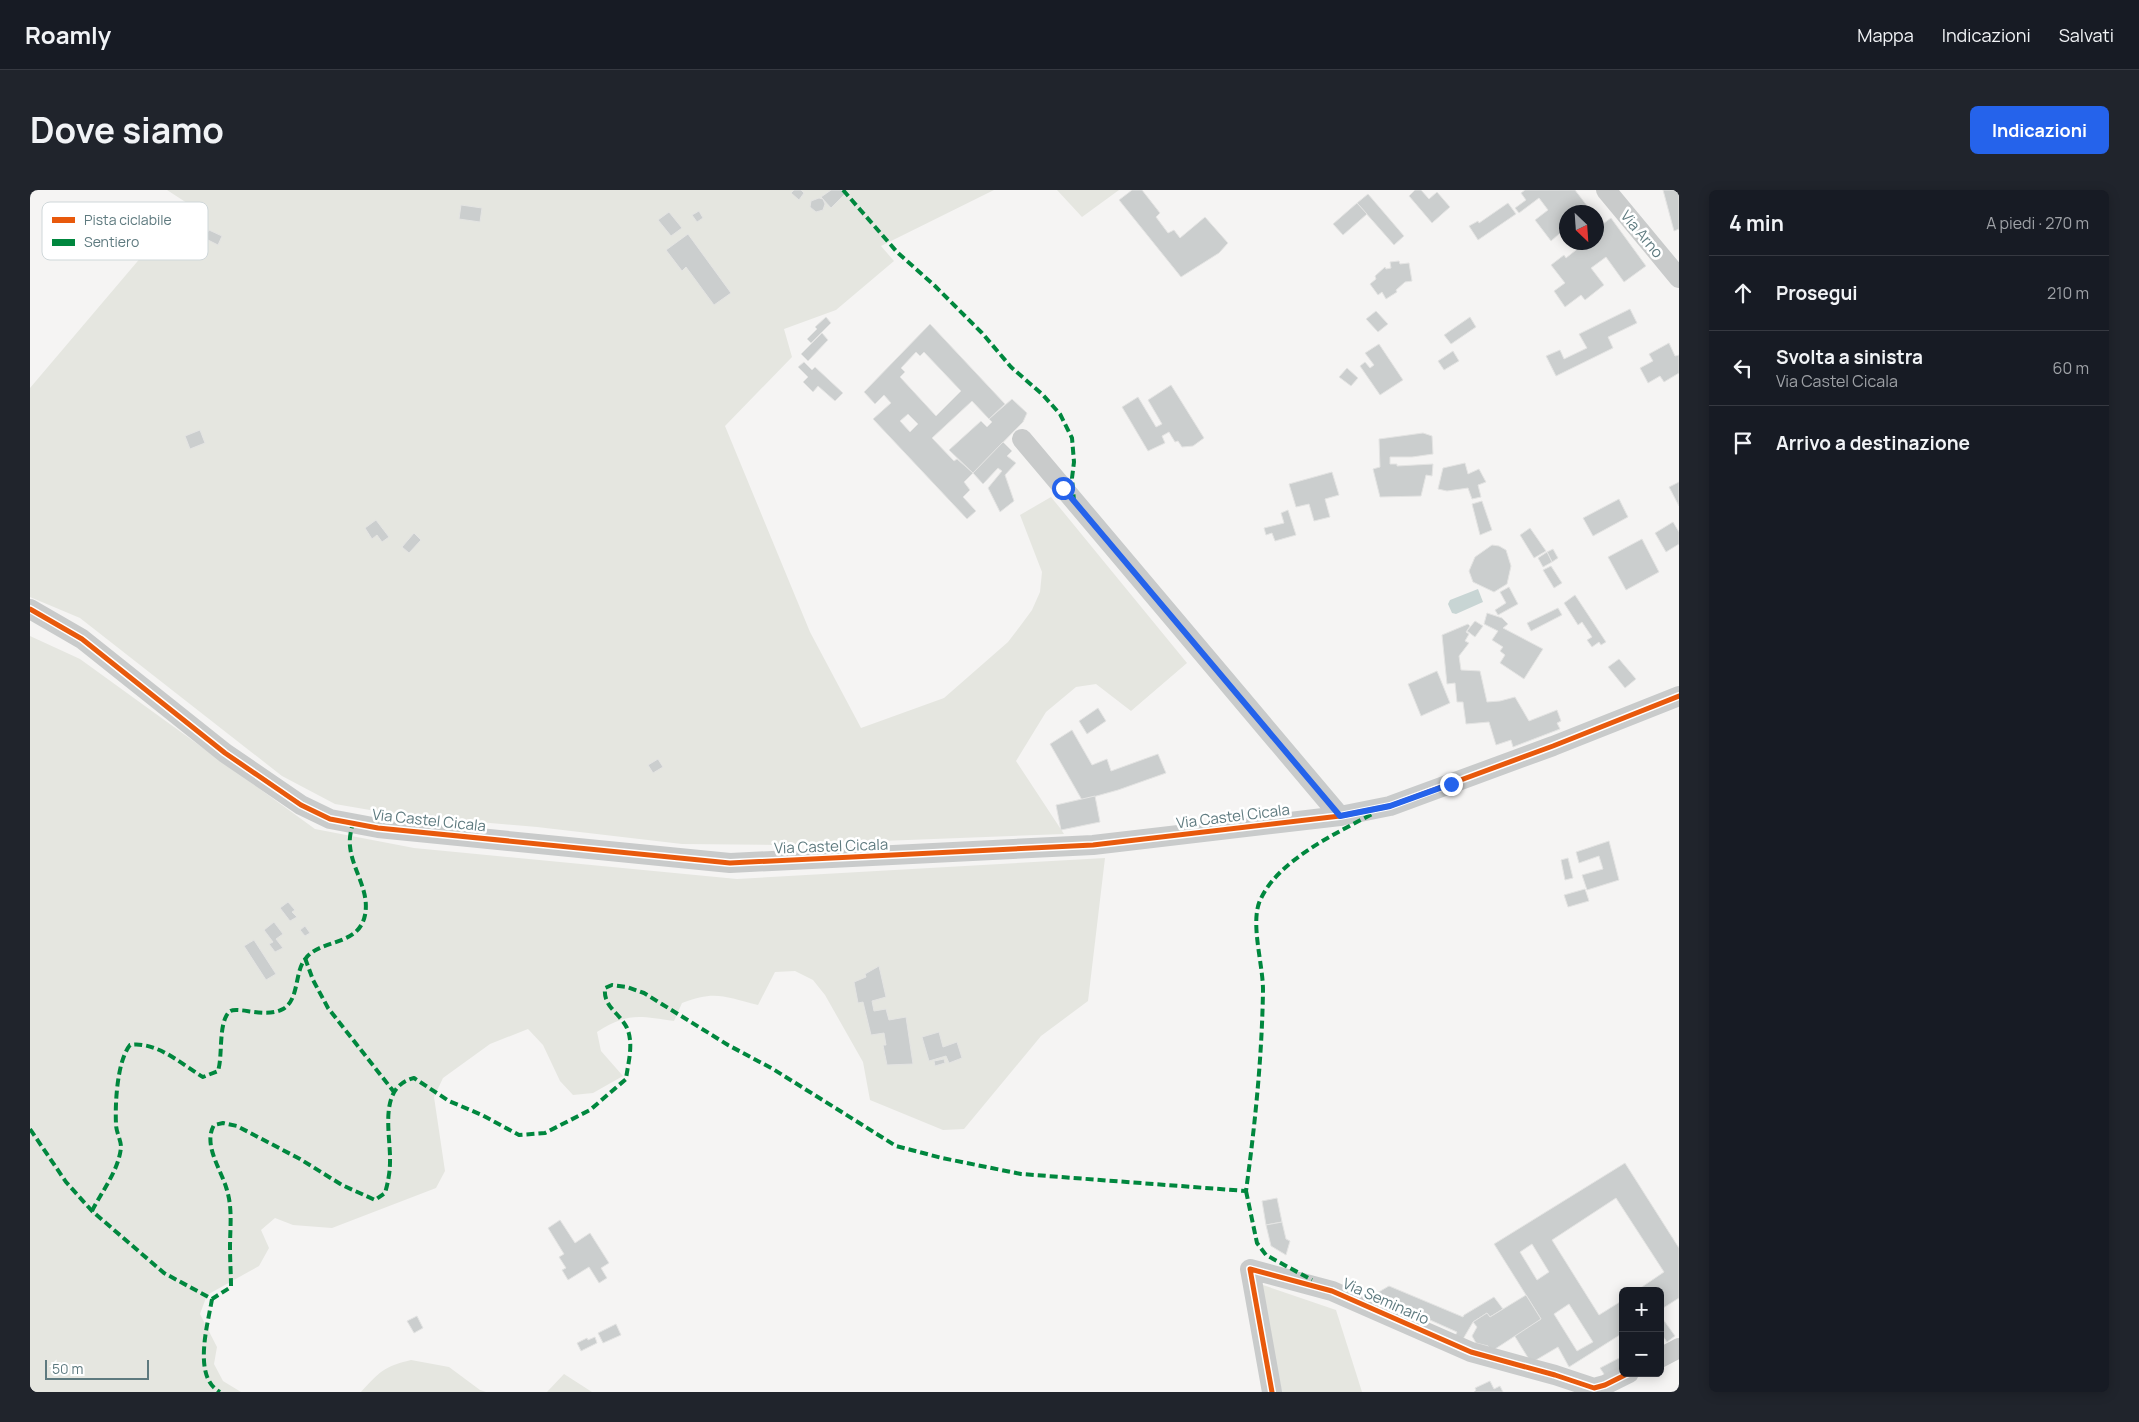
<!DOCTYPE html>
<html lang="it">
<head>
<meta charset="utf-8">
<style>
  :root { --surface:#171b24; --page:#20242c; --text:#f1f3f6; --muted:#9ea1a6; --line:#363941; --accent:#2563eb }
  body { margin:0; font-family:Manrope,sans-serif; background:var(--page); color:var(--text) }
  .controls { position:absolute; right:15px; bottom:15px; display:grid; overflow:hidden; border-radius:8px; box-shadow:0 2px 12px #0003 }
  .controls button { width:45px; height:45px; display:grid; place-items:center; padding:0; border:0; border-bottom:1px solid var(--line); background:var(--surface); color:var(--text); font:25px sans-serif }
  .compass { position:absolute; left:1529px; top:15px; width:45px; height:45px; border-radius:50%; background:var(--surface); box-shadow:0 2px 12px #0003; rotate:155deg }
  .scale { position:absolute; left:15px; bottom:12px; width:104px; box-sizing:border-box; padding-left:5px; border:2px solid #5e7a7f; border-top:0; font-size:14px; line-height:18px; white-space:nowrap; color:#5e7a7f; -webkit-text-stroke:4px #fff; paint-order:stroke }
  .stop { position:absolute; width:15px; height:15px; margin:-11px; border:4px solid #2563eb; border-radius:50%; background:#fff }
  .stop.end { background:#2563eb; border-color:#fff; box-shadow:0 1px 5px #0008 }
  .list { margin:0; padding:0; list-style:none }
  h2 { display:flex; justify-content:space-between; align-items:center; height:65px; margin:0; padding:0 20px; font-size:21px }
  h2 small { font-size:16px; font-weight:400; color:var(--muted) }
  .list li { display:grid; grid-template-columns:32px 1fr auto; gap:15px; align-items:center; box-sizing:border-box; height:75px; padding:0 20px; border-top:1px solid var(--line) }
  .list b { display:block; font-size:19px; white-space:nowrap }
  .list p { margin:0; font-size:16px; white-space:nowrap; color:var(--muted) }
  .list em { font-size:16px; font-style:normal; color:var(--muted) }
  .icon { flex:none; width:28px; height:28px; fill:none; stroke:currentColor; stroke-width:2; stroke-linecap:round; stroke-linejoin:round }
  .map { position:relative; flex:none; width:1649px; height:1202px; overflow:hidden; border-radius:8px }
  header { display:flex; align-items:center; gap:30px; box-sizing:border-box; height:70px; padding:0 25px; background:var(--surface); border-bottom:1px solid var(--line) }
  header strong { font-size:24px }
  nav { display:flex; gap:28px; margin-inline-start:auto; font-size:18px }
  .intro { display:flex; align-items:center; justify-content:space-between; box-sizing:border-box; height:120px; padding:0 30px }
  h1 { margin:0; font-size:35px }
  .button { padding:12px 22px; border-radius:8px; background:var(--accent); color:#fff; font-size:18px; font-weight:700 }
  main { display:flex; gap:30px; padding:0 30px }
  aside { flex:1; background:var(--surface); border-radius:8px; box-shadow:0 2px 12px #0003 }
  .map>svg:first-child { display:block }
  .green { fill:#e5e6e0 }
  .water { fill:#c8d5d4 }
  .building { fill:#cbcece; stroke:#e4e4e3; fill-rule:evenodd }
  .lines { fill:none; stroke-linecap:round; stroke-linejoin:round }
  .minor { stroke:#c9cbcb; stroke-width:20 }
  .quiet { stroke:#00873e; stroke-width:4; stroke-dasharray:8 4; stroke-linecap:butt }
  .cycleway-casing { stroke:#fff; stroke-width:8 }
  .cycleway { stroke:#e8590c; stroke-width:5 }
  .route { stroke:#2563eb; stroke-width:6 }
  .labels { text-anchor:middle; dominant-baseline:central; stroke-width:5; stroke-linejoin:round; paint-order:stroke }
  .street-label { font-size:15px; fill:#5e7a7f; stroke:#fff }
  .key { fill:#fff; stroke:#cfd7d9; stroke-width:1 }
  .key-label { font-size:14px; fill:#5e7a7f }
</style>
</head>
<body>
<header>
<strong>Roamly</strong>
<nav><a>Mappa</a><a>Indicazioni</a><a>Salvati</a></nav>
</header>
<div class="intro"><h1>Dove siamo</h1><a class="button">Indicazioni</a></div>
<main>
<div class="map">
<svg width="1649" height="1202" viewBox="0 0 1649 1202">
  <rect width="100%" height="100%" fill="#f5f4f3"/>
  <g class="green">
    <path d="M137,0H964L851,56L864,71L806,120L754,139L762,167L695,236L780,442L831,538L914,508L978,452L991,435L1002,420L1010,402L1012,382L990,325L1021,307L1157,473L1101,521L1066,494L1046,497L1016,522L986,571L1034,644L748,655L652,654L507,637L369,625L305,614L252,586L50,428L0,407V198L157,13Z"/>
    <path d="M1027,0H1089L1052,27Z"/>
    <path d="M0,446L50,469L285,639L384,658L707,689L1075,668L1058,811L1011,846L934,939L913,940L840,910L833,872L795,805L783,790L765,781L745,782L728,815C695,807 685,800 652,813L644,831C609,826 598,822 567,842L571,861L593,886L563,903L543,905L530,891L513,855L498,839L460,854L413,888L404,907L415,981L406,998L302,1038L263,1035L245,1028L231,1040L239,1058L229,1076L177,1105L170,1124L187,1157L184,1174L193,1191L211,1202H0Z"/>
    <path d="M1230,1094L1306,1120L1332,1202H1252Z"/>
    <path d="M381,1170L419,1177L450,1200L456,1202H331C349,1182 355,1176 381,1170Z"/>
    <path d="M534,1184L562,1202H517Z"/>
  </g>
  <path class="water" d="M1448,399L1453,412L1426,424L1422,423L1418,414L1420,410Z"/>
  <g class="building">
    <path d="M764,0H771L774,3L769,10L761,3Z"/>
    <path d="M801,0H811L815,4L801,18L791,7Z"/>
    <path d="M1102,0H1112L1130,23L1126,27L1138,43L1144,40L1150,48L1175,27L1198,53L1189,63L1151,87L1089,10Z"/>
    <path d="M1385,0H1391L1399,9L1407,2L1420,17L1402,33L1379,6Z"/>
    <path d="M1495,0H1545L1561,21L1536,22V38L1521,51L1505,30L1518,20L1509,8L1489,23L1485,18L1496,10L1491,3Z"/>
    <path d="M1633,0H1649V39L1644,41Z"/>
    <path d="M1338,4L1374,46L1364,55L1327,13Z"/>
    <path d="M789,8L793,9L795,14L793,20L786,22L780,17L781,11Z"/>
    <path d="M1327,13L1337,24L1313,45L1303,34Z"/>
    <path d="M1478,13L1486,24L1448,50L1439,36L1448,31L1449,33Z"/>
    <path d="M431,15L452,18L450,32L429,29Z"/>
    <path d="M669,21L673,28L667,32L662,25Z"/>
    <path d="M639,22L652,38L641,46L628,30Z"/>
    <path d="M1581,28L1616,76L1594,92L1576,67L1561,78L1574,95L1555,110L1551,105L1535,117L1524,101L1535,93L1521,75L1534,65L1536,68L1556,52H1566V39Z"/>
    <path d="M179,40L192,46L188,55L174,48Z"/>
    <path d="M658,44L701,103L684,115L656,77L652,81L636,60Z"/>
    <path d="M1369,71L1370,74L1379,73L1382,91L1375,92L1366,100L1367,102L1356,109L1352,102L1348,105L1340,94L1346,89L1345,86L1355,77L1356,79L1361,78L1360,72Z"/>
    <path d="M1600,119L1607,133L1578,147L1583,158L1526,186L1516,166L1530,160L1534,169L1557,158L1549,144Z"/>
    <path d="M1346,121L1358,134L1348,142L1336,129Z"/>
    <path d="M796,127L801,133L781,153L777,149L787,139L785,137Z"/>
    <path d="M1440,127L1446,137L1421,154L1414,145Z"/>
    <path d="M900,134L975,214L959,229L942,211L902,248L924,271L927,269L943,283L934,292L940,300L933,307L946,321L937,329L843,229L861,213L854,205L845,214L834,202ZM886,162L890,166L894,162L931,201L906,226L870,187L875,182L871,178ZM878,224L888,234L880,242L870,231Z"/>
    <path d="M792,143L798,150L778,171L771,164Z"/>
    <path d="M1639,153L1645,166L1649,165V183L1634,192L1630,186L1618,193L1610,178L1623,171L1619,164Z"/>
    <path d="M1349,154L1373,190L1350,205L1330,176L1335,172L1340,178L1344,175L1335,163Z"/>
    <path d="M1423,161L1429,171L1414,180L1408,171Z"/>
    <path d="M774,172L782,180L785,177L813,203L805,211L788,196L783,202L773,192L778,187L768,177Z"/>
    <path d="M1317,178L1328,188L1321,196L1309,187Z"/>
    <path d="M1141,195L1174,248L1163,256L1152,257L1148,251L1145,252L1139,242L1132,246L1135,253L1118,261L1092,217L1108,207L1126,237L1132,234L1118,210Z"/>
    <path d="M982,209L997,223L993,232L943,283L919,260L951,231L957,237L962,232L959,229Z"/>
    <path d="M170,240L175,253L160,259L155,246Z"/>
    <path d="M1393,243L1402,246L1403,264L1382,267H1360V274H1367V276L1403,274L1402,286L1396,285L1391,306L1350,307L1343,279L1350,277L1349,249Z"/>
    <path d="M973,252L982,261L977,266L986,273L975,285L984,311L970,322L958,298L972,281L968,278L953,294L943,283Z"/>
    <path d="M1435,273L1438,284L1449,279L1456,292L1448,295L1451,307L1442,309L1438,298L1417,301L1408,299L1413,278Z"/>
    <path d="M1302,282L1309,305L1295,309L1300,327L1284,331L1279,314L1266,317L1259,294Z"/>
    <path d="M1649,292V316L1639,297Z"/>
    <path d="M1589,309L1598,327L1563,346L1553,328Z"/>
    <path d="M1452,311L1462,340L1450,345L1442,314Z"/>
    <path d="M1258,320L1266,345L1245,351L1242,343L1236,345L1234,338L1254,333L1251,323Z"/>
    <path d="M346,330L359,347L352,352L347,345L342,349L335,338Z"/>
    <path d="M1643,332L1649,342V354L1636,362L1625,343Z"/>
    <path d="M1500,338L1516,361L1504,368L1490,345Z"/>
    <path d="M384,343L391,350L379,363L372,357Z"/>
    <path d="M1612,349L1629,382L1596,400L1578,367Z"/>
    <path d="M1462,355L1469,356L1476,360L1481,376L1477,394L1464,402L1443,392L1439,381L1445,367Z"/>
    <path d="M1523,359L1528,368L1522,372L1517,362Z"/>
    <path d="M1517,362L1522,372L1513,377L1508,368Z"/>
    <path d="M1521,376L1532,393L1524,398L1513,380Z"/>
    <path d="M1479,397L1488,414L1468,425L1465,420L1476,413L1470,402Z"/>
    <path d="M1545,405L1576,452L1571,455L1569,452L1562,457L1557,450L1562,447L1552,432L1548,435L1534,413Z"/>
    <path d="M1528,418L1532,425L1501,441L1497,433Z"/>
    <path d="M1457,423L1472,428L1478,434L1473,438L1513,459L1494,489L1470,473L1475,465L1470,461L1473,457L1462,450L1468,441L1454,434Z"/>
    <path d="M1445,431L1453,436L1445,447L1437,441Z"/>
    <path d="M1438,434L1440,436L1436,442L1439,444L1435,451L1439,453L1429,466L1431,480L1450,481L1457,512L1470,511L1485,507L1499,531L1527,520L1531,531L1527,533L1530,539L1483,557L1481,550L1466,555L1459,532L1436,534L1433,512H1427L1425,493L1417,494L1412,445Z"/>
    <path d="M1589,469L1606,489L1595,498L1578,477Z"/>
    <path d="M1407,481L1420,513L1391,526L1378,494Z"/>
    <path d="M1068,518L1076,531L1057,544L1049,531Z"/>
    <path d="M1042,540L1062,575L1077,569L1081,581L1128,564L1136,583L1088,600L1052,610L1020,554Z"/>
    <path d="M628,569L633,577L623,583L618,575Z"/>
    <path d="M1065,606L1070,632L1031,640L1026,615Z"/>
    <path d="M1579,651L1589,690L1557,700L1552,685L1573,679L1569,666L1549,673L1546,662Z"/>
    <path d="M1538,668L1543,688L1535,690L1531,670Z"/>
    <path d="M1555,699L1559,711L1538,717L1534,705Z"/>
    <path d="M258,712L265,720L262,722L267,727L260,731L250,718Z"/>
    <path d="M244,732L253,744L246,749L253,758L245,762L239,754L243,752L234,740Z"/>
    <path d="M275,736L280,743L275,746L270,740Z"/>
    <path d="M224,750L246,784L236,790L214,756Z"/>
    <path d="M849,776L856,807L842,811L844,821L856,819L859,830L876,827L883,874L857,875L853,855H856L854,843L841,845L833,812L828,813L824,792L836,787L835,784Z"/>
    <path d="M909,842L913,857L927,852L932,868L919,873L916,866L899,871L892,847Z"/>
    <path d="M914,869L915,873L905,876L904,871Z"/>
    <path d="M1595,973L1649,1058V1108L1630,1120V1101H1606L1634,1082L1586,1008L1522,1050L1569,1125L1593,1110V1143L1539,1177L1528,1157L1506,1170L1500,1171L1484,1145L1511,1129L1464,1054ZM1502,1054L1519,1082L1507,1090L1490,1062ZM1539,1114L1563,1152L1547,1161L1524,1124Z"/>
    <path d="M1247,1008L1252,1032L1236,1035L1232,1011Z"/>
    <path d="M530,1030L545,1053L560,1043L579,1073L571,1078L577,1088L569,1093L559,1077L538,1090L532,1080L536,1078L529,1067L534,1064L518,1038Z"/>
    <path d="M1252,1032L1256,1049L1260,1051L1256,1065L1241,1056L1236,1035Z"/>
    <path d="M1359,1096L1433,1127L1434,1125L1464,1107L1473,1119L1460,1127L1457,1123L1443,1132L1433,1149L1425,1146L1427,1142L1362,1113L1359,1117L1340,1107Z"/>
    <path d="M1496,1105L1511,1129L1462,1161L1458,1156L1446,1153L1442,1146L1447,1137L1443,1132L1457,1123L1460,1127Z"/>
    <path d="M1630,1125L1645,1146L1637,1152L1630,1142Z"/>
    <path d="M387,1126L393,1138L384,1143L377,1131Z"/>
    <path d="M586,1134L591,1145L573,1153L568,1143Z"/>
    <path d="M565,1147L567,1153L551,1161L547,1153L557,1148L558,1150Z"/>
    <path d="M1593,1166V1178L1576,1187L1570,1178Z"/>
    <path d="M1460,1191L1464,1199L1470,1196L1473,1202H1444L1446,1200L1445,1198Z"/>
  </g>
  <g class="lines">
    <g class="minor">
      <path d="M1576,0L1649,88"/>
      <path d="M992,249L1310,626"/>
      <path d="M0,419L52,449L195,563L271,615L300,629L348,638L700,673L1063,655L1310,626L1360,616L1523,556L1649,506"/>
      <path d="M1630,1168L1649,1158"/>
      <path d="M1242,1202L1220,1079L1302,1101L1441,1162L1525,1185L1564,1198L1575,1195L1599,1183"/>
    </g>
    <g class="quiet">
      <path d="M813,0L867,62L905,96L952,143L981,177L1013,205L1030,224L1042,248L1044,272L1042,288L1044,311"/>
      <path d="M275,768L283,790L298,818L364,902"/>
      <path d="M0,939L36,992L62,1021L134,1083L182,1109L201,1097C201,1084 200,1071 200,1058C200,1036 203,1018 196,997C190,978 173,954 184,935L193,933L207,936L270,969L312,995L345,1010L355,1003C358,993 360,982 360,972C361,945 347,897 384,888L419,911L452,925L489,945L515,943L560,920L596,889C598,873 604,854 597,838C589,822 573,817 575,798L582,795L597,797L614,803L698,855L743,879L866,956L912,968L991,984L1216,1001C1225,935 1232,867 1233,800C1233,775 1221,736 1229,713C1245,671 1307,643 1344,623"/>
      <path d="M1216,1001L1227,1053L1236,1065L1282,1090"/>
      <path d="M62,1021C72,1001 89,980 91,957C91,950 86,942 86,934C85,914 87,871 100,855C127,851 151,874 173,887L188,881C193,865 188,834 199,822C205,815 236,829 253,819C270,809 264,781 276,768C291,749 329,756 335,725C340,700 322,680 320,656C319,649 321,640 323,633"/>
      <path d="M182,1109C178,1134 162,1187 190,1202"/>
    </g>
    <g class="cycleway-casing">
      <g id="cycleway">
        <path d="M0,419L52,449L195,563L271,615L300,629L348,638L700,673L1063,655L1310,626L1360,616L1523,556L1649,506"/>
        <path d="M1242,1202L1220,1079L1302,1101L1441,1162L1525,1185L1564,1198L1575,1195L1599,1183"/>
      </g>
    </g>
    <use href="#cycleway" class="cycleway"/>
  </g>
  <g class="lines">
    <path class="route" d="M1033,298L1310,626L1360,616L1421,594"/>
  </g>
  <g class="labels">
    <g class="street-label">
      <text transform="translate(1612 44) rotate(50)">Via Arno</text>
      <text transform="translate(1203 626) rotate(-7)">Via Castel Cicala</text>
      <text transform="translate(399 630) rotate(6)">Via Castel Cicala</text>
      <text transform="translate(801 656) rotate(-2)">Via Castel Cicala</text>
      <text transform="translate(1356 1111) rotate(24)">Via Seminario</text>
    </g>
  </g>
  <rect x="12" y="12" width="166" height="58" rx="8" class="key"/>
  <rect x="22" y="27" width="23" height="6" fill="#e8590c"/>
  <rect x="22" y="49" width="23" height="7" fill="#00873e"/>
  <g class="key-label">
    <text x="54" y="35">Pista ciclabile</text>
    <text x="54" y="57">Sentiero</text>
  </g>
</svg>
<div class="controls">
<button>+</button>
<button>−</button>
</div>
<svg class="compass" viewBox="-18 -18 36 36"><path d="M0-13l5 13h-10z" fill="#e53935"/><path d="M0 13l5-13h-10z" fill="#9ea1a6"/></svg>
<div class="scale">50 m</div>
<div class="stop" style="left:1033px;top:298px"></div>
<div class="stop end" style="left:1421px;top:594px"></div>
</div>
<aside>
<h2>4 min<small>A piedi · 270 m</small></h2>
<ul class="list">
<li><svg class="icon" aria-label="ahead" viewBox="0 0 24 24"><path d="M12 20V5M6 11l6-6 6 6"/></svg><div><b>Prosegui</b></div><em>210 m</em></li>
<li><svg class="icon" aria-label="left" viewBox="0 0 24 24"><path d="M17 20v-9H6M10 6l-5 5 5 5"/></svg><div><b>Svolta a sinistra</b><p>Via Castel Cicala</p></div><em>60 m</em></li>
<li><svg class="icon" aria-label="arrive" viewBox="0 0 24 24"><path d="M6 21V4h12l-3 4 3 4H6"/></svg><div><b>Arrivo a destinazione</b></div></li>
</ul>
</aside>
</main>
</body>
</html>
